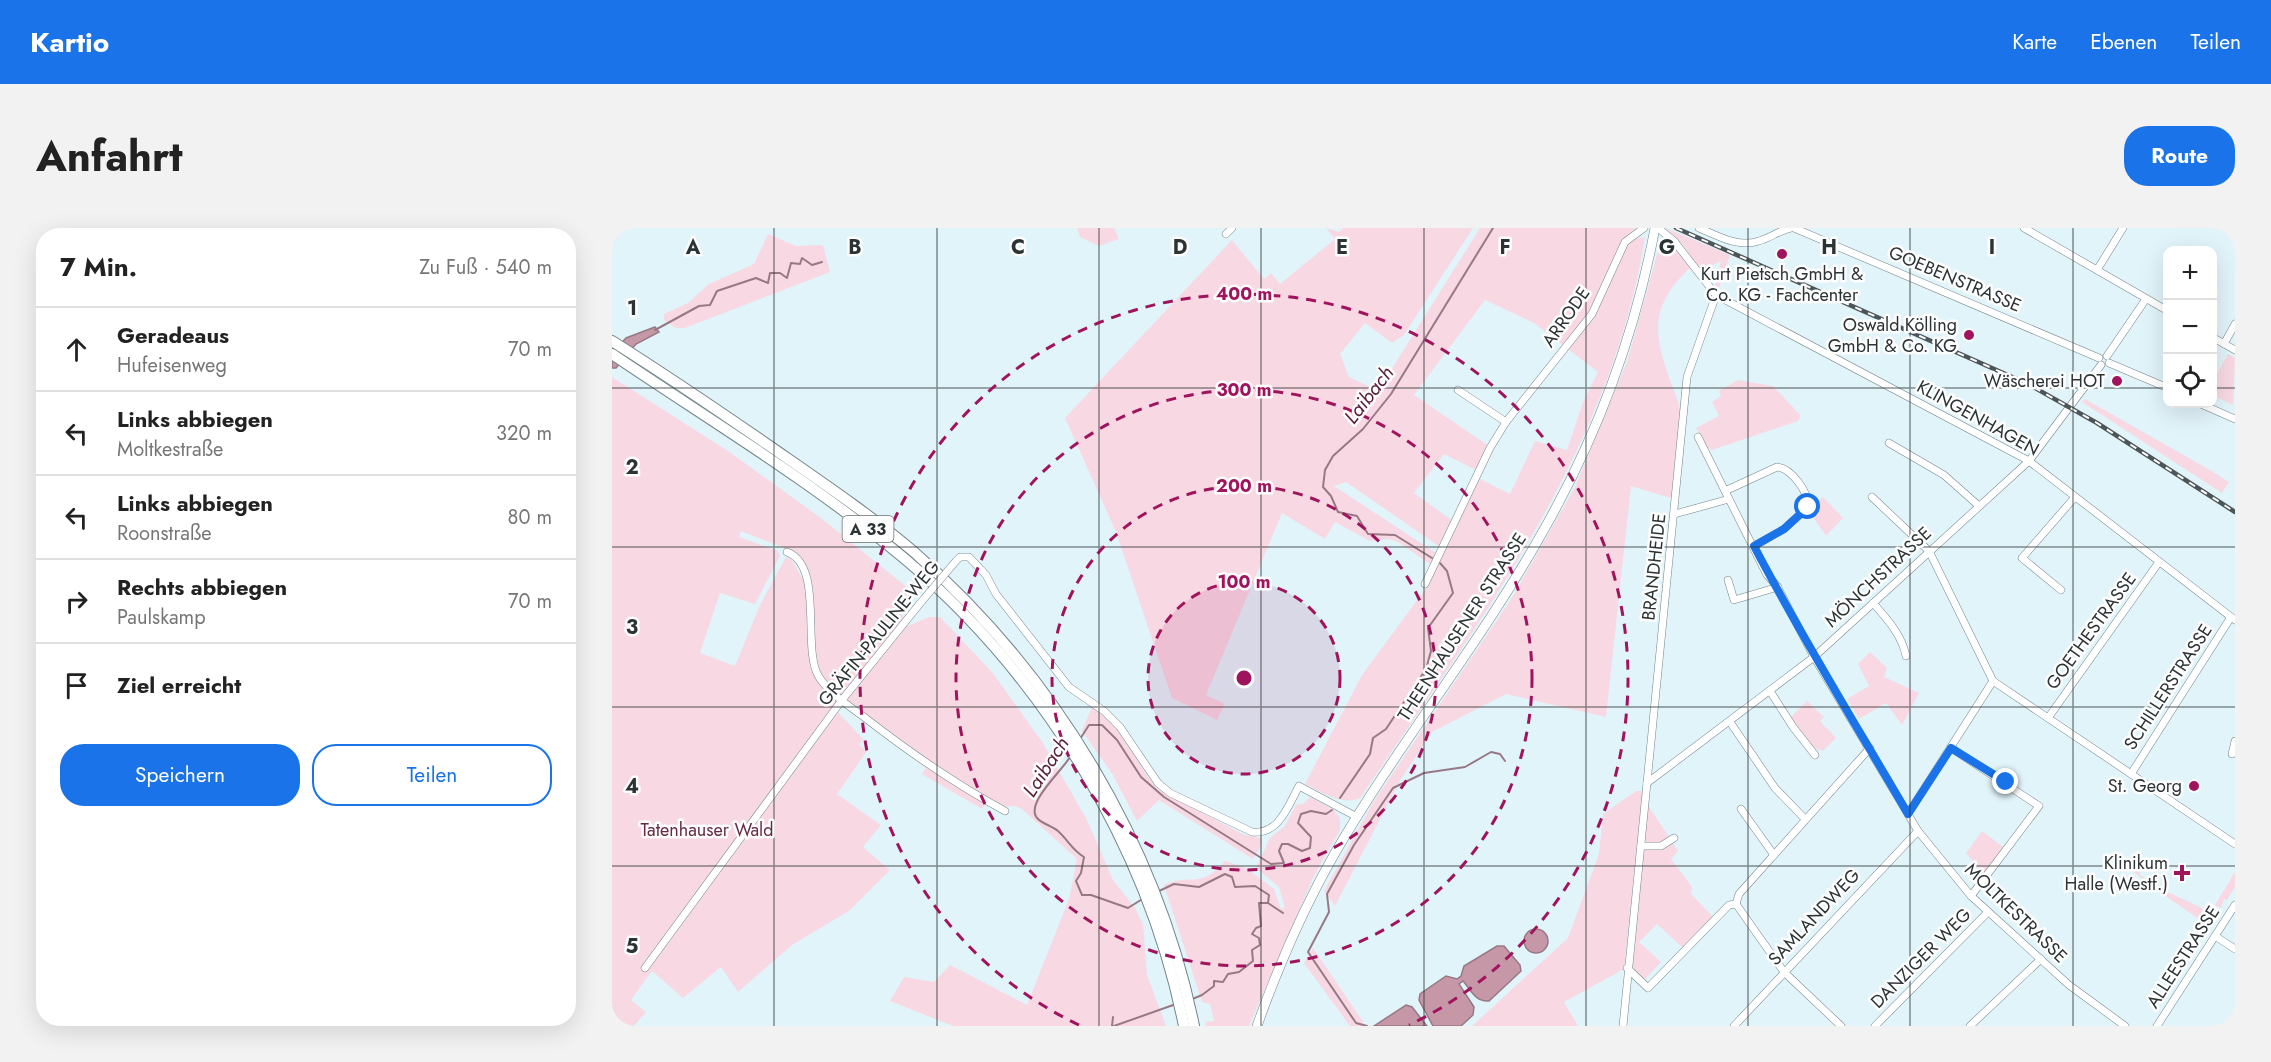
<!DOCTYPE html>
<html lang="de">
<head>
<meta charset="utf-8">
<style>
  :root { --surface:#fff; --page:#f2f2f2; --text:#222; --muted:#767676; --line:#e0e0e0; --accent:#1a73e8 }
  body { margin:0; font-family:Jost,sans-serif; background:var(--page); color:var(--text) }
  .controls { position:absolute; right:18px; top:18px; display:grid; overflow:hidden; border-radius:12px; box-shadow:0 6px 24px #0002 }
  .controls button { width:54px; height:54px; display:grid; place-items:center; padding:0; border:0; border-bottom:2px solid var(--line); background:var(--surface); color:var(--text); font:30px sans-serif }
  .stop { position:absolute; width:18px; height:18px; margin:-14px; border:4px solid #1a73e8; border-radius:50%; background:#fff }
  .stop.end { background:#1a73e8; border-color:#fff; box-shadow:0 2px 6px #0008 }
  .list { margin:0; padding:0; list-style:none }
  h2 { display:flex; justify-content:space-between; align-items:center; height:78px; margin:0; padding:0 24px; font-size:26px }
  h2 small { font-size:20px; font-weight:400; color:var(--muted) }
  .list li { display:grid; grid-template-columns:39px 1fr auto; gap:18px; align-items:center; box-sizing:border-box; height:84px; padding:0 24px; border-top:2px solid var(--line) }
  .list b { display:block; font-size:22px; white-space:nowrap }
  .list p { margin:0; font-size:20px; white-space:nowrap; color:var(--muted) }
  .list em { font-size:20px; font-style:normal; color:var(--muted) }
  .actions { display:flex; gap:12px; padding:18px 24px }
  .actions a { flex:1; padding:14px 0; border:2px solid var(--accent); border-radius:24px; text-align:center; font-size:21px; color:var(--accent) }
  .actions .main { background:var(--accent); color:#fff }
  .icon { flex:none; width:33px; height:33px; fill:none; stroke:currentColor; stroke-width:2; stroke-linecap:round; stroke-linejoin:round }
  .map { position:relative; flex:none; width:1623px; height:798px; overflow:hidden; border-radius:24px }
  header { display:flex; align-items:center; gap:36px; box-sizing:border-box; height:84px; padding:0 30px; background:var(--accent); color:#fff }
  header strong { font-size:28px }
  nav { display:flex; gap:33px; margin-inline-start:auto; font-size:21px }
  .intro { display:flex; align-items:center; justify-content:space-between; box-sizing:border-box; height:144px; padding:0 36px }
  h1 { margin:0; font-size:42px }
  .button { padding:15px 27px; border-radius:24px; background:var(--accent); color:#fff; font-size:21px; font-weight:700 }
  main { display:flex; gap:36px; padding:0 36px }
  aside { flex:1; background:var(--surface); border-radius:24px; box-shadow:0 6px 24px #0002 }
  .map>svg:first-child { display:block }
  .green { fill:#f8d9e3; fill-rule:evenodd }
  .water { fill:#c597a7; stroke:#977985; stroke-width:1.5 }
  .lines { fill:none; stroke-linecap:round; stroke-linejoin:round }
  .stream { stroke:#977985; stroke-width:2 }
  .minor-casing { stroke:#73858a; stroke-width:8 }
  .major-casing { stroke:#73858a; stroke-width:10 }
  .highway-casing { stroke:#73858a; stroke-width:12 }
  .minor { stroke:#fff; stroke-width:7 }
  .major { stroke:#fff; stroke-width:9 }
  .highway { stroke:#fff; stroke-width:10 }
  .rail-casing { stroke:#4c5558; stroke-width:4.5 }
  .rail { stroke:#fdfdfd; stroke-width:2; stroke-dasharray:7; stroke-linecap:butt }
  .minor-bridge-casing { stroke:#73858a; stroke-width:8; stroke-linecap:butt }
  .minor-bridge { stroke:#fff; stroke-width:7 }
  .route { stroke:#1a73e8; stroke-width:8 }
  .grid { fill:none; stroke:#2c3335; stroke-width:1.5; stroke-opacity:0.55 }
  .ring { fill:none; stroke:#a0145d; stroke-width:3; stroke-dasharray:10 8 }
  .poi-dot { fill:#a0145d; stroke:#fdfdfd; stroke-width:2 }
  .labels { text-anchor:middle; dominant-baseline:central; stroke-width:5; stroke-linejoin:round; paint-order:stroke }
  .shield { fill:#fdfdfd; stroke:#6b7071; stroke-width:1.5 }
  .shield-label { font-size:16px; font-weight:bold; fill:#2c3335 }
  .poi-label { font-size:18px; fill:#2c3335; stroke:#fdfdfd; text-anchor:end }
  .street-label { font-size:18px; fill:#2c3335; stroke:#fdfdfd }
  .park-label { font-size:18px; fill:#652b43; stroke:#fdfdfd }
  .water-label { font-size:20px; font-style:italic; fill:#551d35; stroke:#fdfdfd }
  .grid-label { font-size:20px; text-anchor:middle; font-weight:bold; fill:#2c3335; stroke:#fdfdfd; stroke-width:5; stroke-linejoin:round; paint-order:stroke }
  .centre { fill:#a0145d; stroke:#fdfdfd; stroke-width:3 }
  .ring-label { font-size:18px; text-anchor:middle; font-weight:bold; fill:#a0145d; stroke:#fdfdfd; stroke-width:5; stroke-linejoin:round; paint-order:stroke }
</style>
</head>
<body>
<header>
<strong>Kartio</strong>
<nav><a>Karte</a><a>Ebenen</a><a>Teilen</a></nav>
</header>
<div class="intro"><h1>Anfahrt</h1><a class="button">Route</a></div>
<main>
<aside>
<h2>7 Min.<small>Zu Fuß · 540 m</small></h2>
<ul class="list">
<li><svg class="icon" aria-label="ahead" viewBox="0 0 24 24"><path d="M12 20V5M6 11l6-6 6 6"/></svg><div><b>Geradeaus</b><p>Hufeisenweg</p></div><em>70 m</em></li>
<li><svg class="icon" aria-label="left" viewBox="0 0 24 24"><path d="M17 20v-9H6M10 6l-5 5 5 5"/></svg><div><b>Links abbiegen</b><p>Moltkestraße</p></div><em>320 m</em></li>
<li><svg class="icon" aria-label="left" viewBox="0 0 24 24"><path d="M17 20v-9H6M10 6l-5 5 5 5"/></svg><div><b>Links abbiegen</b><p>Roonstraße</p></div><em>80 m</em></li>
<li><svg class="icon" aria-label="right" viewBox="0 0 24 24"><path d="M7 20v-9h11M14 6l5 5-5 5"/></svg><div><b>Rechts abbiegen</b><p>Paulskamp</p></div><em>70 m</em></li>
<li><svg class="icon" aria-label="arrive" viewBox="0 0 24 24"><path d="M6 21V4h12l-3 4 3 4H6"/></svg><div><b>Ziel erreicht</b></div></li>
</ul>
<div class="actions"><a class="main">Speichern</a><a>Teilen</a></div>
</aside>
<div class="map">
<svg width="1623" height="798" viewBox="0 0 1623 798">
  <rect width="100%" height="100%" fill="#e1f4fa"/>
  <g class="green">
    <path d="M465,0H502L507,11L487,18L468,9Z"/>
    <path d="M714,0L727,4L731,0H861L792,107L780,115L753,95L728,126L737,149L766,163L868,0H1025L1019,4L1023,11L1033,9C1000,221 865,397 748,570C729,578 710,564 693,556L750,447L817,356L866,250L898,266L923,213L955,222L971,174L986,144L922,95L873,72L802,167L877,218L864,242L832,226L802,265L841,293L828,319L734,254L722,258L824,325L818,336L786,314L777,311L758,313L723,294L713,311L670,285L594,467L613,476L605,492L560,470L504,304L453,190L620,12L652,51L659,45L668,56L723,11Z"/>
    <path d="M1054,0L1118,27L1106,63L1102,60L1109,33L1088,43L1073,19Z"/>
    <path d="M156,6L184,18L211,17L218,44L73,100H64L52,92V86L76,75L97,56L142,36Z"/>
    <path d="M1050,9L1059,16L1078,40C1038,78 1041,104 1058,152C1061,162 1067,173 1068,183C1070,211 1064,243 1062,271L1019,258L994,489L894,466L820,504L789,551L723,678L712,663L762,573L898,373L962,261L1015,134Z"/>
    <path d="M1616,126L1623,130L1621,177L1601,167L1604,152L1602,151Z"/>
    <path d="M0,149L116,223L209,290L296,360L290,387L296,398L317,389H328L380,444L431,515L475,592L501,652L523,680L531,696L535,747L554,798H341L278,773L292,749L322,754L338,737L415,777L457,671L465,631L410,581L403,578L390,579L376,572L370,581L310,546L314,540L231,475L225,483L251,511L247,517L255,523L225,566L269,597L251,619L278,642L237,683L180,717L126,764L109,739L71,770L40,743L19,772L34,784L22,798H0ZM129,303L175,321L192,340V353L179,331L174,329L148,377L123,438L88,425L108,365L143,376L168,328L166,323L127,309Z"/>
    <path d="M1126,152L1161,158L1189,188L1186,193L1100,222L1095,220L1084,200L1107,188L1100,174L1109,168L1107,163Z"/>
    <path d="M1473,171L1598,242L1617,254L1610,265L1470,174Z"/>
    <path d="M1211,269L1231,290L1214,308L1196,282Z"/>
    <path d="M1258,424L1275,440L1272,449L1307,465L1290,497L1274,475L1247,491L1235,471L1257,458L1246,436Z"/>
    <path d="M1195,473L1212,489L1208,493L1224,510L1211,523L1201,520L1179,489Z"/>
    <path d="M480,479C492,488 504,496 512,509C524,527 532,547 547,562L632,607L650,610V616L641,631L547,572L525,593L501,547L470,503Z"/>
    <path d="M1024,563H1031L1012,741L952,774L966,798H860L956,710L987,626L991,586Z"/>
    <path d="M698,569L722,582L728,590V602L701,650L637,798H594V794L602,793L598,776L590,774L552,657C580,644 587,663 613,633L634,640L662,661L669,681L673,680L667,659L644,640L658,610L673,598L684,577L691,576Z"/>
    <path d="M1036,577L1066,623L1059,631L1080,659L1079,666L1101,689L1071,720L1045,696L1027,714L1049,734L1032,752L1018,737Z"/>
    <path d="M1370,603L1391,619L1372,646L1354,625Z"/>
    <path d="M1512,636L1528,640V647C1552,666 1579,672 1604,688L1597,698L1539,658Z"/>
    <path d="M1623,644V659L1615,672L1612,671L1609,680L1603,677Z"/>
    <path d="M701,720L750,792L753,798H738L692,735Z"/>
  </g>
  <g class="water">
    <path d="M43,99L47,104L24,116L4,140H0V126L14,110Z"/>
    <circle cx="924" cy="713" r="12"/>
    <path d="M885,718H892L908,737L909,743L877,773C863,774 859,762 851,753L847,756L862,779L861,787L849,798H821L807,772L808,766L834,748L845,751L849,748L852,738Z"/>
    <path d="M794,777L800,779L815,798H762Z"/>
  </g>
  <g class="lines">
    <g class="stream">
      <path d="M43,102L87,78L98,77L105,63L144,50L156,55L158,45H168L175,50L179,35L188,36L190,30L200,37L210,34"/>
      <path d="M820,330L783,307L756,306L745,288L726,284L719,268L711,259L713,242L721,228L751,201L779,166L881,0"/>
      <path d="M468,511L477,497H490L505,512L529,549L552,569L659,636L672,635L667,623L670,616H676L690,623L698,620L699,609L686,595L689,586L699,583L714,586L720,582"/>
      <path d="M458,529C450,543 411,577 426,591C431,596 440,598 446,603C456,612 460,622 472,629L469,645L464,653L470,667H479L516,680L532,670"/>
      <path d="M728,570L758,526L761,510L774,501L814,441L819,423L816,400L841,365L835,343L828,335"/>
      <path d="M545,664L562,656L587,659L613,646L620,649L623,659L643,658L657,667L656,675H647L649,698L644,700L640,706L647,710L648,717L640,722L641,733L627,744L616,746L611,754L602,753V758L590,767L578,772"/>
      <path d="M656,675L671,685"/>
      <path d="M500,798L501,789"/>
      <path d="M502,798L564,776"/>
      <path d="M755,798L744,795L696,724L717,684L715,666L742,617L781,560L812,545L853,539L879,524L888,526L893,533"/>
    </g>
    <g class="minor-casing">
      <g id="minor">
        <path d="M1046,0L1062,13L1104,67L1417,233L1623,392"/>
        <path d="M1087,0C1106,8 1126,20 1147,13C1158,10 1168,2 1179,0"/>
        <path d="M1182,0L1487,130"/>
        <path d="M1412,0L1556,83"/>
        <path d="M614,6L620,0"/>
        <path d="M1485,42L1511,0"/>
        <path d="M1600,109L1623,122"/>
        <path d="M1612,116L1623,96"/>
        <path d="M1495,128L1534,71"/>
        <path d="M1497,135L1556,160"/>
        <path d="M846,162L894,194"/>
        <path d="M1589,176L1623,191"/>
        <path d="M1086,209L1155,347L1165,358L1202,429L1306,603L1359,668L1457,757L1513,798"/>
        <path d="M1277,215L1332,247L1367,278"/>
        <path d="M1113,263L1165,239C1179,240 1197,264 1196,279L1172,301L1142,318"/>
        <path d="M1260,269L1317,323L1381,453L1623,616"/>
        <path d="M1063,286L1117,271"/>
        <path d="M175,324C213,338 189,421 207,449C217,465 237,478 252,489C297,524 343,556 393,583"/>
        <path d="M344,333L348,329H357L374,347L384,366L457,459L492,483L508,499L546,555L558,565L640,604C667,607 676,578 687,558L745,589"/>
        <path d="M1116,352L1122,372L1166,359"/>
        <path d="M813,356L878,220L894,194L980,86L1013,14L1032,0"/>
        <path d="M1449,362L1410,330L1463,269"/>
        <path d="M1261,375C1275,391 1290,407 1294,428"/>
        <path d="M1158,463L1181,499L1203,527"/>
        <path d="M1436,490L1547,334"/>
        <path d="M1118,494L1163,560L1193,591"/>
        <path d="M1339,520L1427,578L1359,668"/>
        <path d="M1620,526L1623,513"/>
        <path d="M1519,546L1619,389"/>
        <path d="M1035,555L1202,429L1417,233L1489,137"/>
        <path d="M1129,581L1162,627"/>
        <path d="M1296,586L1381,453"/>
        <path d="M1029,618H1049L1062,610"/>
        <path d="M1124,676L1127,666L1258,520"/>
        <path d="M1124,676L1172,744L1229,798"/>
        <path d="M1603,708L1623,721"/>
        <path d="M33,740L230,472L310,373"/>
        <path d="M1015,740L1036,760L1117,677L1124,676"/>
        <path d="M1011,798L1075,149L1104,67"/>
        <path d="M1122,798L1306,603"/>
        <path d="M1263,798L1376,684"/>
        <path d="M1358,798L1429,731"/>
        <path d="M1545,798L1623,677"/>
      </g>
    </g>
    <g class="major-casing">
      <path id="major" d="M645,798C666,739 692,679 723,625C787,515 868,416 930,305C984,211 1023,106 1043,0"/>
    </g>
    <g class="highway-casing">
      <g id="highway">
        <path d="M0,113C54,147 107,183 159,219C208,253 257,286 302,324C442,446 545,616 582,798"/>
        <path d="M0,126C99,193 201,254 293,331C432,448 536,619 572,798"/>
      </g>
    </g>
    <use href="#minor" class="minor"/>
    <use href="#major" class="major"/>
    <use href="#highway" class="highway"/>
    <g class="rail-casing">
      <path id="rail" d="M1064,0L1416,156L1485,195L1623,284"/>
    </g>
    <use href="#rail" class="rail"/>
    <g class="minor-bridge-casing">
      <path id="minor-bridge" d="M310,373L344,333"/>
    </g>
    <use href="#minor-bridge" class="minor-bridge"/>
  </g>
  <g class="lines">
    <path class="route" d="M1196,279L1172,301L1142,318C1189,408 1244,497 1296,586L1339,520L1394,554"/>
  </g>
  <path class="grid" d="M162,0V798M325,0V798M487,0V798M649,0V798M812,0V798M974,0V798M1136,0V798M1298,0V798M1461,0V798M0,160H1556M1600,160H1623M0,319H1623M0,479H1623M0,638H1623"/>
  <circle cx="632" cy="450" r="96" fill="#a0145d" fill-opacity=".12"/>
  <g class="ring">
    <circle cx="632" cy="450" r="96"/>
    <circle cx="632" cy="450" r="192"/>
    <circle cx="632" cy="450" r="288"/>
    <path d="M467 797A384 384 0 1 1 797 797"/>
  </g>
  <g class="poi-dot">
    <circle cx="1170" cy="26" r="6"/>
    <circle cx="1357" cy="107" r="6"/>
    <circle cx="1505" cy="153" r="6"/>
    <circle cx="1582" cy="558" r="6"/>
    <path d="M1567 636h6v6h6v6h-6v6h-6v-6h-6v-6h6z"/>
  </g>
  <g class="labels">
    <rect class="shield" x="230.5" y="288" width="51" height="26" rx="4.5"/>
    <g class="shield-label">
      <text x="256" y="301">A 33</text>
    </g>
    <g class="poi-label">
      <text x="1170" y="46" text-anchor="middle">Kurt Pietsch GmbH &amp;<tspan x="1170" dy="21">Co. KG - Fachcenter</tspan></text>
      <text x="1345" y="97">Oswald Kölling<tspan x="1345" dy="21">GmbH &amp; Co. KG</tspan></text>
      <text x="1493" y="153">Wäscherei HOT</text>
      <text x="1570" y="558">St. Georg</text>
      <text x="1556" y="635">Klinikum<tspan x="1556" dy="21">Halle (Westf.)</tspan></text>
    </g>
    <g class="street-label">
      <text transform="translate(1343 51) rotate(23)">GOEBENSTRASSE</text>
      <text transform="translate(954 89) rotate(-55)">ARRODE</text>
      <text transform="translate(1366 190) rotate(29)">KLINGENHAGEN</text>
      <text transform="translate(1042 339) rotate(-84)">BRANDHEIDE</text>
      <text transform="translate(1266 349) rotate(-43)">MÖNCHSTRASSE</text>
      <text transform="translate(850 399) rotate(-57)">THEENHAUSENER STRASSE</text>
      <text transform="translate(1479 403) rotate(-54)">GOETHESTRASSE</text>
      <text transform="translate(267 405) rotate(-51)">GRÄFIN-PAULINE-WEG</text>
      <text transform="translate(1556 459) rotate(-57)">SCHILLERSTRASSE</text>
      <text transform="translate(1404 685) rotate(44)">MOLTKESTRASSE</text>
      <text transform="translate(1202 689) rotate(-47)">SAMLANDWEG</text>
      <text transform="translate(1571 729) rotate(-57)">ALLEESTRASSE</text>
      <text transform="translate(1309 730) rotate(-45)">DANZIGER WEG</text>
    </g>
    <g class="park-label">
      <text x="95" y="602">Tatenhauser Wald</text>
    </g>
    <g class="water-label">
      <text transform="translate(757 167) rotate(-52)">Laibach</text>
      <text transform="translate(434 539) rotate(-57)">Laibach</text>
    </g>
  </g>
  <g class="grid-label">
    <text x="81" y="26">A</text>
    <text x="243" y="26">B</text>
    <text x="406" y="26">C</text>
    <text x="568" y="26">D</text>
    <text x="730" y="26">E</text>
    <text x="893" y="26">F</text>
    <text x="1055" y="26">G</text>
    <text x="1217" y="26">H</text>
    <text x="1380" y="26">I</text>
    <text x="20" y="87">1</text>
    <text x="20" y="246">2</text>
    <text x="20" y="406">3</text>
    <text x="20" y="565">4</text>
    <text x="20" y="725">5</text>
  </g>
  <circle cx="632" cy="450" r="9" class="centre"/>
  <g class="ring-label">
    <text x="632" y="72">400 m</text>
    <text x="632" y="168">300 m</text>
    <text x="632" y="264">200 m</text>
    <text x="632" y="360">100 m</text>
  </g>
</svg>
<div class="controls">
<button>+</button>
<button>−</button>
<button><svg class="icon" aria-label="locate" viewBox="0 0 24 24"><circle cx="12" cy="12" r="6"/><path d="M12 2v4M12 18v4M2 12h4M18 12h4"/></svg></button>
</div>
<div class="stop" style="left:1196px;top:279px"></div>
<div class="stop end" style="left:1394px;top:554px"></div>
</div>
</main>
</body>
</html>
